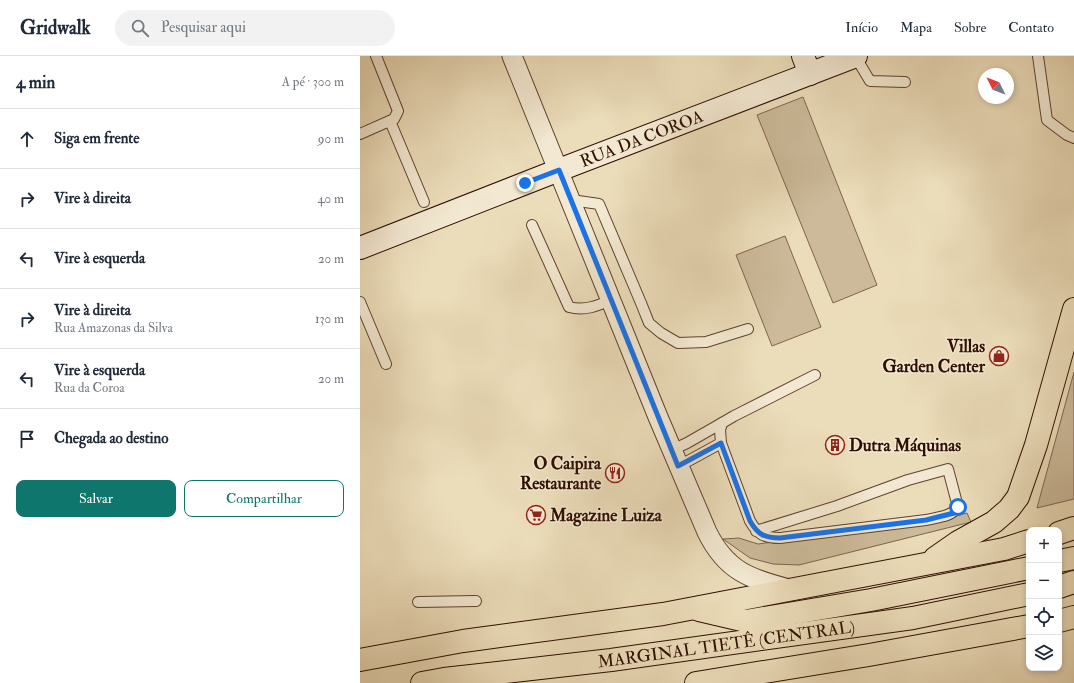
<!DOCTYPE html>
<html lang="pt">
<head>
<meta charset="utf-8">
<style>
  :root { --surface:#fff; --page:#f2f2f3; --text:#1f2937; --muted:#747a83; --line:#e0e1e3; --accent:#0f766e }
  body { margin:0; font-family:"IM FELL Double Pica",serif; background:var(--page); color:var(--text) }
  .controls { position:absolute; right:12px; bottom:12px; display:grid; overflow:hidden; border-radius:8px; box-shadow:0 2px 6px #0003 }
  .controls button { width:36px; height:36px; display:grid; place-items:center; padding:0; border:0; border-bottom:1px solid var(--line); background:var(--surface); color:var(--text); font:20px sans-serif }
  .compass { position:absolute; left:618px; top:12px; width:36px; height:36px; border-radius:50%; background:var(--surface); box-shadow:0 2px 6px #0003; rotate:312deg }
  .stop { position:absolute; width:12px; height:12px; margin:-9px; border:3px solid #1a73e8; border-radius:50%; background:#fff }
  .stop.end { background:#1a73e8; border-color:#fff; box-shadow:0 1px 4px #0008 }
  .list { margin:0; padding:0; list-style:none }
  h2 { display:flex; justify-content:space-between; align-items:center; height:52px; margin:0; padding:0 16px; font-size:17px }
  h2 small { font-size:13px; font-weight:400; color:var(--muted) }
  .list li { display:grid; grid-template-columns:26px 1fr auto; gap:12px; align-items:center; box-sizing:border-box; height:60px; padding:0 16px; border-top:1px solid var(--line) }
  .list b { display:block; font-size:15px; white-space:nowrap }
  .list p { margin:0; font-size:13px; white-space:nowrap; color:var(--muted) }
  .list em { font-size:13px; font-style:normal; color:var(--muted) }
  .actions { display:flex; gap:8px; padding:12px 16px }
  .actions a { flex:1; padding:9px 0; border:1px solid var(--accent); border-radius:8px; text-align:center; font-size:14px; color:var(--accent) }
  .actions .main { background:var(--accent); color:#fff }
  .icon { flex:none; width:22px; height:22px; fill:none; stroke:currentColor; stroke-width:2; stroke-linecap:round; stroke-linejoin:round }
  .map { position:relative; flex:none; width:714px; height:627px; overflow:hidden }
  header { display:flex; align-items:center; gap:24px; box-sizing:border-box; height:56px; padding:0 20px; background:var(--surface); border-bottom:1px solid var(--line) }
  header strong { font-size:19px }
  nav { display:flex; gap:22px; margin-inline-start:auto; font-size:14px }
  .search { width:280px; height:36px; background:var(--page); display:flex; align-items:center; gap:10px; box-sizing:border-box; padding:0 14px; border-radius:22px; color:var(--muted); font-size:15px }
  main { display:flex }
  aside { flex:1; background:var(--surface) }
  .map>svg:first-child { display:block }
  .green { fill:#ccba9a; stroke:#7d644d }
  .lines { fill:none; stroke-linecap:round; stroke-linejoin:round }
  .lane-casing { stroke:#5e422e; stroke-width:12 }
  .street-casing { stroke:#5e422e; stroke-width:21 }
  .secondary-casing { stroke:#2e0e00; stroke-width:24 }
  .highway-casing { stroke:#2e0e00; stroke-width:24 }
  .lane { stroke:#f3e9d2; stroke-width:10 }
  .street { stroke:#f3e9d2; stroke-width:19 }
  .secondary { stroke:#f3e9d2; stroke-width:22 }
  .highway { stroke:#ecddba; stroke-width:22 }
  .route { stroke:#1a73e8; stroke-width:5 }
  .labels { text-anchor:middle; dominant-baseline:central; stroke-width:3; stroke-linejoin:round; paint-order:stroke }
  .street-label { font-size:17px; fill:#2e0e00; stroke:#f3e9d2 }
  .poi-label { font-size:17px; font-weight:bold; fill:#2e0e00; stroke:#f3e9d2; text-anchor:end }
</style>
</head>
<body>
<header>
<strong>Gridwalk</strong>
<div class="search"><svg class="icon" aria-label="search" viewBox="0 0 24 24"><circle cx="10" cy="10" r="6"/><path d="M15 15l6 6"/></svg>Pesquisar aqui</div>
<nav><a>Início</a><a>Mapa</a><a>Sobre</a><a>Contato</a></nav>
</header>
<main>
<aside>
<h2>4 min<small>A pé · 300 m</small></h2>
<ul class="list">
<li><svg class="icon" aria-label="ahead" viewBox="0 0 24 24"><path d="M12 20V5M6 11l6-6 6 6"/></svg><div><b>Siga em frente</b></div><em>90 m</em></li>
<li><svg class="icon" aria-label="right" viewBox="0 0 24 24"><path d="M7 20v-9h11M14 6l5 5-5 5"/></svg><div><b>Vire à direita</b></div><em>40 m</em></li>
<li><svg class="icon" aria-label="left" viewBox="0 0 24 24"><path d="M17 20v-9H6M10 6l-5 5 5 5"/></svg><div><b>Vire à esquerda</b></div><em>20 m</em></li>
<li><svg class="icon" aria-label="right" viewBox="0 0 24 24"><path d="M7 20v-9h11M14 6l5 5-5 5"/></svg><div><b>Vire à direita</b><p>Rua Amazonas da Silva</p></div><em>130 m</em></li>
<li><svg class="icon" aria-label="left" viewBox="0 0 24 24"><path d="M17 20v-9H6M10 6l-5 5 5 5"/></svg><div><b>Vire à esquerda</b><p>Rua da Coroa</p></div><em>20 m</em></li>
<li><svg class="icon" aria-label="arrive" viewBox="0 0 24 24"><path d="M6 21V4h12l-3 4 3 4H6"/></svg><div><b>Chegada ao destino</b></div></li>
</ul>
<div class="actions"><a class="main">Salvar</a><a>Compartilhar</a></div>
</aside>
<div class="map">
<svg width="714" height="627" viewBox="0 0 714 627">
  <rect width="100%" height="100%" fill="#ecddba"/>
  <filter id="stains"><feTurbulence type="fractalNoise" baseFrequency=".005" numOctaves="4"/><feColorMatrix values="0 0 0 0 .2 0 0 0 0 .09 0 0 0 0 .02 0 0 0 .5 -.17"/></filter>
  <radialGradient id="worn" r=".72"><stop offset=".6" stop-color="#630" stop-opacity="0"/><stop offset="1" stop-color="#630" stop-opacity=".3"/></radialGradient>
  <g class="green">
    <path d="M443,41L517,229L473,247L397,59Z"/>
    <path d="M425,180L461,271L412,290L376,199Z"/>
    <path d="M714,316V443L677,452Z"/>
    <path d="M607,457L611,466L439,509L413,508L390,502L363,483L379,482L398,488L575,465Z"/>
  </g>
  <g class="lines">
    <g class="lane-casing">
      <g id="lane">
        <path d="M495,0L510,25L545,26"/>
        <path d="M678,0L687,64L707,79L714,82"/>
        <path d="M30,65L64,146"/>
        <path d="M0,78L34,63L38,55L16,0"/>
        <path d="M211,144L239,148L281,247L289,267L301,277L318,287L346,286L388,273"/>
        <path d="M172,169L209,251C225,255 237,250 251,244"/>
        <path d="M0,246L26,308"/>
        <path d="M312,394L327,387L362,367"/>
        <path d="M319,410L361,387"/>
        <path d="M396,475L477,450L548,424L588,413L598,451C591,461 578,461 566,464L420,482C405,482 398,479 390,465L361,387L360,374L362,367L374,360L455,319"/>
        <path d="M58,546L116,545"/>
      </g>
    </g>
    <g class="street-casing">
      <path id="street" d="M152,0L298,361L347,476C366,515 390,523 429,533"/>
    </g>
    <g class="secondary-casing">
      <g id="secondary">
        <path d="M443,0L450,18"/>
        <path id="s1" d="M0,192L199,114L496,0"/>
      </g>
    </g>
    <g class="highway-casing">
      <g id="highway">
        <path d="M699,477L714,472"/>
        <path d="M575,502L598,486L634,466L649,453L658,441L676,389L714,253"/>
        <path d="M699,505L714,502"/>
        <path d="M699,531L714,526"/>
        <path d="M339,554L386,565L511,544L669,512"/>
        <path d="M699,565L714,561"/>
        <path d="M0,604L103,585L303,558L644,493L669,485"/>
        <path id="s2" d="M62,627L84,623L251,604L553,562L669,538"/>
        <path d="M336,627L509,599L669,570"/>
      </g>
    </g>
    <use href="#lane" class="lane"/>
    <use href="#street" class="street"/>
    <use href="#secondary" class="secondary"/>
    <use href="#highway" class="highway"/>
  </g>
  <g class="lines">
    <path class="route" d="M165,127L199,114L318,410L361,387L390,465C398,479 405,482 420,482L566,464L594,457L598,451"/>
  </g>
  <defs>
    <g id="shop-ring" transform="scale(1)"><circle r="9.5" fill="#f3e9d2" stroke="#8f2418" stroke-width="1.5"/><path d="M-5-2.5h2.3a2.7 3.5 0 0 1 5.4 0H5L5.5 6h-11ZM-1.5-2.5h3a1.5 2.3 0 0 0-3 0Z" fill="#8f2418"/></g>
    <g id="building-ring" transform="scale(1)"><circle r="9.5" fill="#f3e9d2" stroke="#8f2418" stroke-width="1.5"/><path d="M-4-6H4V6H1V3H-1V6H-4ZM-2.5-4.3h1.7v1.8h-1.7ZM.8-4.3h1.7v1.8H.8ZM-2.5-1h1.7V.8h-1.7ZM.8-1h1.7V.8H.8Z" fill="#8f2418"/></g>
    <g id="restaurant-ring" transform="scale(1)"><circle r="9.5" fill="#f3e9d2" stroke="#8f2418" stroke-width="1.5"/><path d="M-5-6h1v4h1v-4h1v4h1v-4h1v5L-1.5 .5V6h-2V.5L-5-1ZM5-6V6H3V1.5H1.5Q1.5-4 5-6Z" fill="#8f2418"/></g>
    <g id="supermarket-ring" transform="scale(1)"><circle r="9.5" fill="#f3e9d2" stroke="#8f2418" stroke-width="1.5"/><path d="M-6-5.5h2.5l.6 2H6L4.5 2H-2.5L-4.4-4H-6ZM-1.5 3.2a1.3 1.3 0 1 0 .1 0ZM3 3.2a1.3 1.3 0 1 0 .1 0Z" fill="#8f2418"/></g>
  </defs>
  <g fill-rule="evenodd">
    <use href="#shop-ring" x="639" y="300"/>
    <use href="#building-ring" x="475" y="389"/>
    <use href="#restaurant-ring" x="255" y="417"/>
    <use href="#supermarket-ring" x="176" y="459"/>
  </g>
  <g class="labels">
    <g class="street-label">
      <text stroke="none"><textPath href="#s1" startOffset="302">RUA DA COROA</textPath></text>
      <text stroke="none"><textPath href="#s2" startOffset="307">MARGINAL TIETÊ (CENTRAL)</textPath></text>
    </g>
    <g class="poi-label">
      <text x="625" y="290">Villas<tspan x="625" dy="20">Garden Center</tspan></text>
      <text x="489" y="389" text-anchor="start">Dutra Máquinas</text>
      <text x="241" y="407">O Caipira<tspan x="241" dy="20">Restaurante</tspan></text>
      <text x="190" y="459" text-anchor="start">Magazine Luiza</text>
    </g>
  </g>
  <rect width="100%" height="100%" filter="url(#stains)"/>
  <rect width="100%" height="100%" fill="url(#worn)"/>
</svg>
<div class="controls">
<button>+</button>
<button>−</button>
<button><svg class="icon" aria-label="locate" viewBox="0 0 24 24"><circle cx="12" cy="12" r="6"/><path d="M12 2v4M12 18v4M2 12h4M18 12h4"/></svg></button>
<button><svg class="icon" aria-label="layers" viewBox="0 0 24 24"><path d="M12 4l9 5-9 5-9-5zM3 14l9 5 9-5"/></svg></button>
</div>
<svg class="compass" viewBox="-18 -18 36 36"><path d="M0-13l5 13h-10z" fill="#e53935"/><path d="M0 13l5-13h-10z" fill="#747a83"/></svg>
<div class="stop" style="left:598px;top:451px"></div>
<div class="stop end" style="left:165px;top:127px"></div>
</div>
</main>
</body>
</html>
